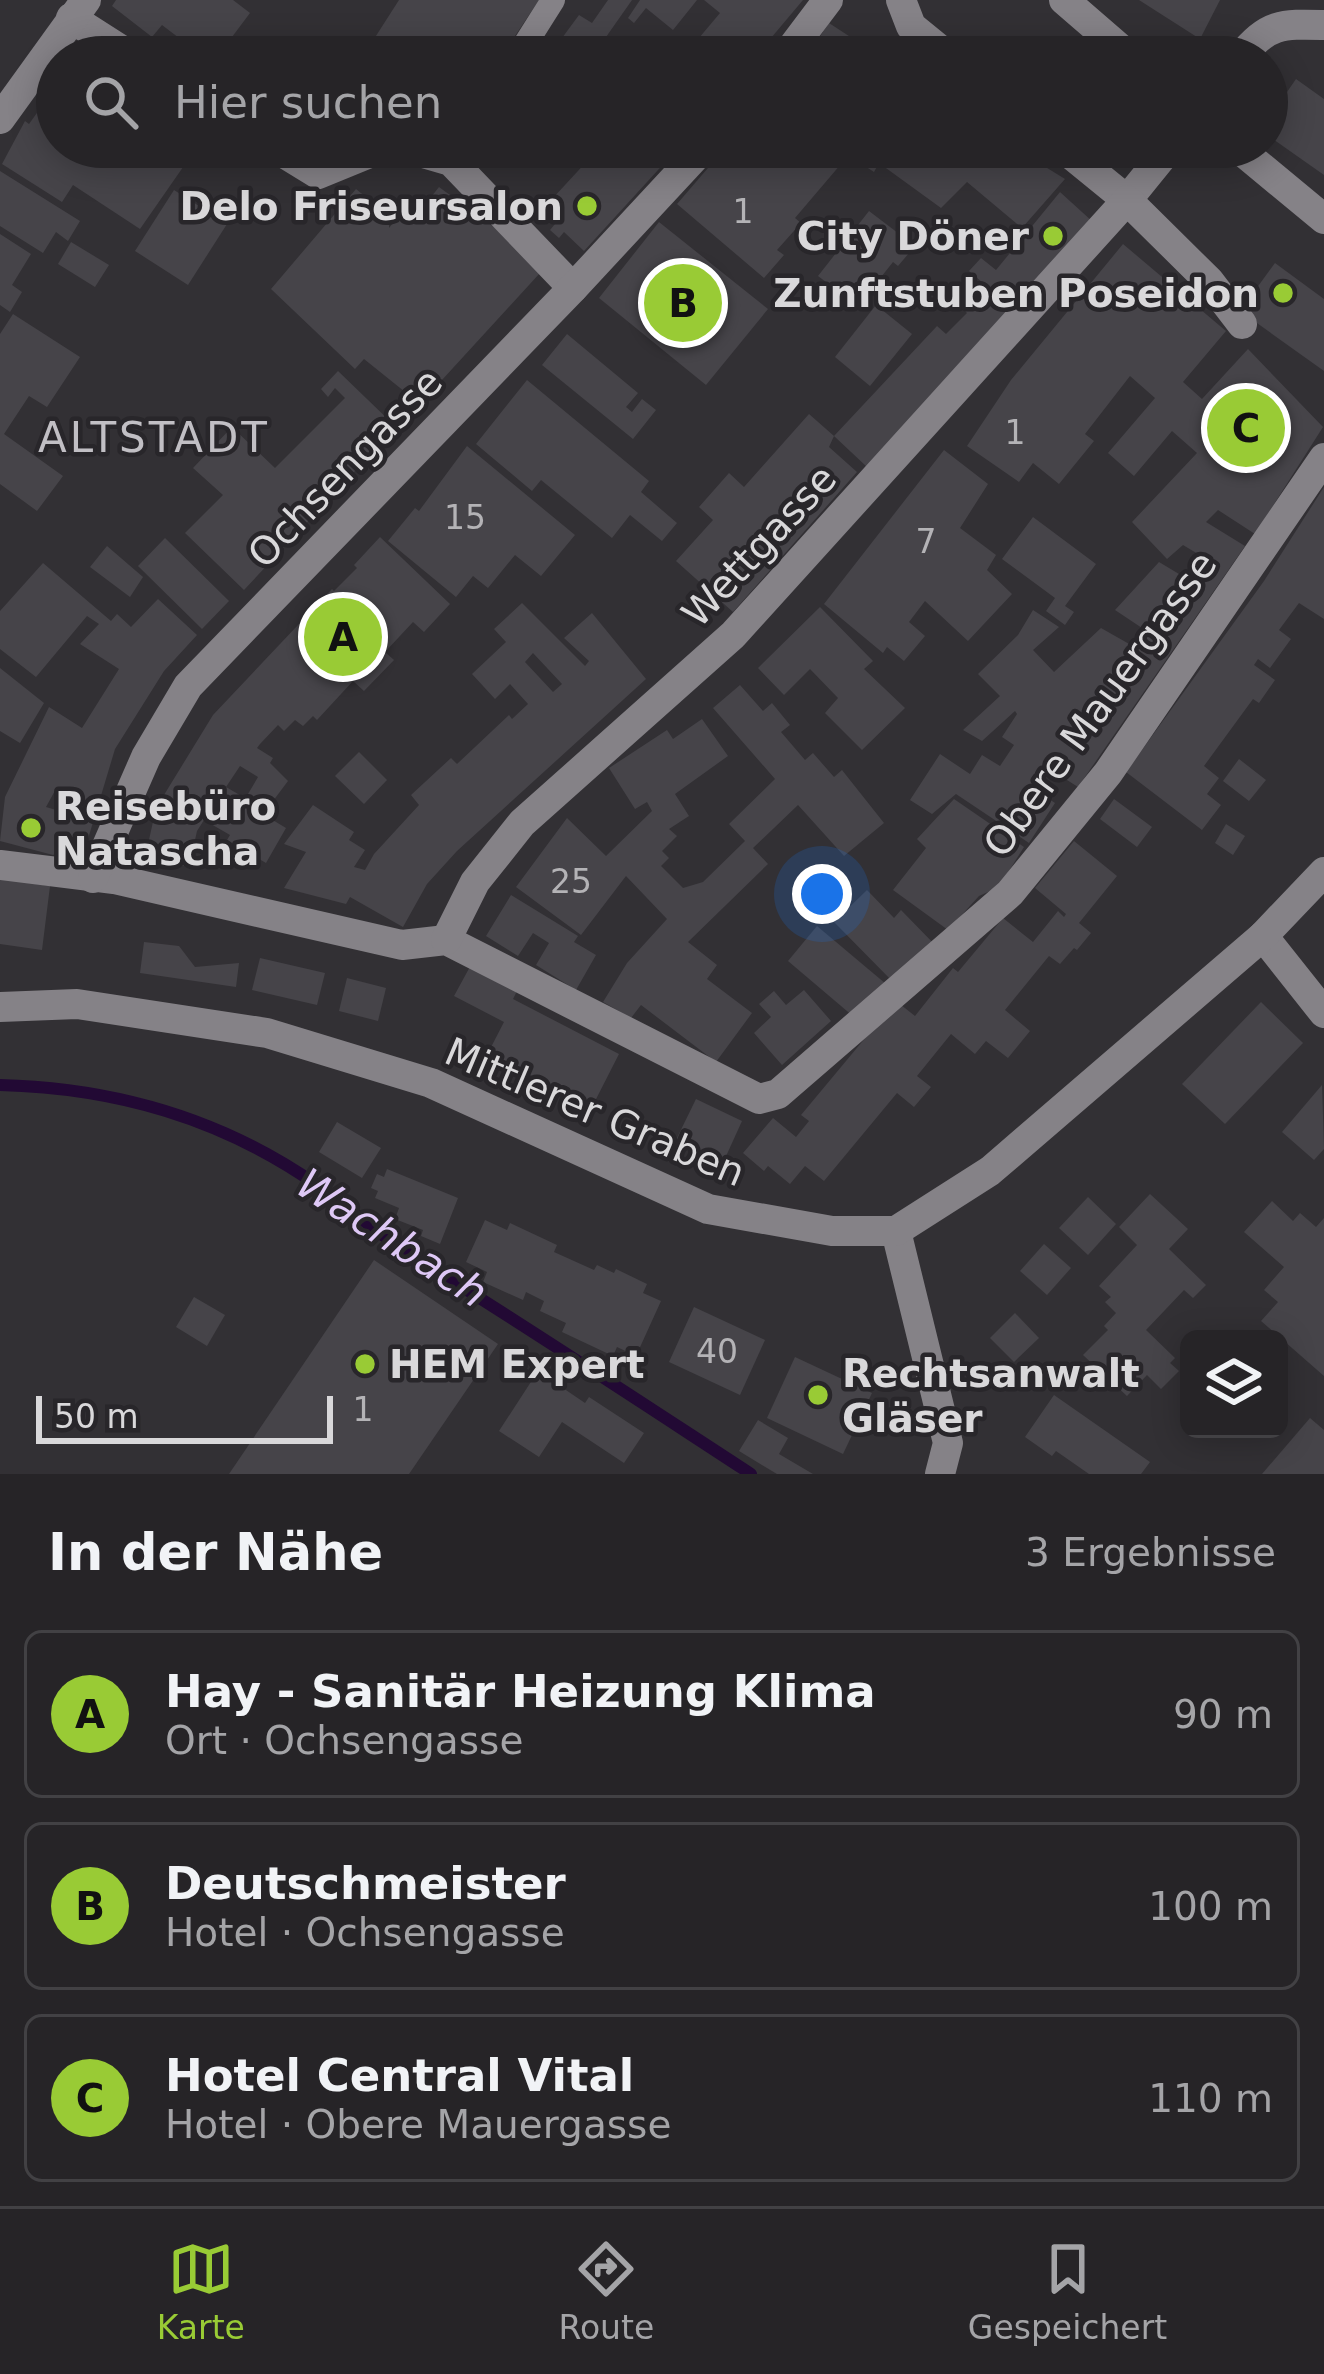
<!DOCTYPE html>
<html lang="de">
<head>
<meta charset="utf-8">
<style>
  :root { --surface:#262427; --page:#2e2c2f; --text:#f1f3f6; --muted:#a4a4a7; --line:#424144; --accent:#99cb35 }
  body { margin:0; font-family:"DejaVu Sans",sans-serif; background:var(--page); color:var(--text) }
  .controls { position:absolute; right:36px; bottom:36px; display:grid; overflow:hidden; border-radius:18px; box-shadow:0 6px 30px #0003 }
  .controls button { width:108px; height:108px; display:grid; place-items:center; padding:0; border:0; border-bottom:3px solid var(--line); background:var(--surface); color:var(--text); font:60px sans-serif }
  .scale { position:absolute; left:36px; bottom:30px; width:297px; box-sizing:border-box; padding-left:12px; border:6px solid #d9d8da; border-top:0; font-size:33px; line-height:42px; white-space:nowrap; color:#d9d8da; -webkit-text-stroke:9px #28262a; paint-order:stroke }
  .you { position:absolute; left:822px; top:894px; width:42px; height:42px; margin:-30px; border:9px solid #fff; border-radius:50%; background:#1a73e8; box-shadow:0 0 0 18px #1a73e833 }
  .badge { display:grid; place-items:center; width:78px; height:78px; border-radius:50%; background:var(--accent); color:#111; font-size:39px; font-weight:700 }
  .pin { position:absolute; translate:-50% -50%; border:6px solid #fff; box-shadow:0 3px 12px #0006 }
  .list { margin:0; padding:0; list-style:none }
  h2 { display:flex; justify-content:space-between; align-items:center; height:156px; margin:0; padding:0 48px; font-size:51px }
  h2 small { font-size:39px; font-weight:400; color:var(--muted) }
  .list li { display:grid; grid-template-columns:78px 1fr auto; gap:36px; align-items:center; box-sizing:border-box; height:168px; margin:0 24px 24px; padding:0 24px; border:3px solid var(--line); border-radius:18px }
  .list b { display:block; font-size:45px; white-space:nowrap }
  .list p { margin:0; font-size:39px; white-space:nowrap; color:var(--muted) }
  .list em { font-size:39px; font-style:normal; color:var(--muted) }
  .icon { flex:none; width:66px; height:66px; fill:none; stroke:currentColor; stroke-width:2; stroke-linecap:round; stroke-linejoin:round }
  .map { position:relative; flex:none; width:1324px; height:1474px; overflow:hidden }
  .search { position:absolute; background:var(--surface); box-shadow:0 6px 30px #0003; left:36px; right:36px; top:36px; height:132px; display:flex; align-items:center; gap:30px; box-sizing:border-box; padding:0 42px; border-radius:66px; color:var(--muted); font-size:45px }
  .sheet { height:732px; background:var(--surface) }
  nav { display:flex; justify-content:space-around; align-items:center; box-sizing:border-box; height:168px; border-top:3px solid var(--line); background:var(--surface); font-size:33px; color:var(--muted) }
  nav a { display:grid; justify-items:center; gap:6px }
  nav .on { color:var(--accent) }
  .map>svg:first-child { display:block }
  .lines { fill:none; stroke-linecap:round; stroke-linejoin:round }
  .stream { stroke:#220934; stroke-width:12 }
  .building { fill:#464449; fill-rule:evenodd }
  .service { stroke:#858287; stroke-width:24 }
  .pedestrian { stroke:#858287; stroke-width:30 }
  .minor { stroke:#858287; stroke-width:30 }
  .tertiary { stroke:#858287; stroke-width:30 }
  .poi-dot { fill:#99cb35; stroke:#28262a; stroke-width:4.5 }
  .labels { text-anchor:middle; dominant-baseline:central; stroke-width:9; stroke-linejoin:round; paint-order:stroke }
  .number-label { font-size:33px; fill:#b4b3b6 }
  .poi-label { font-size:39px; font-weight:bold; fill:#d9d8da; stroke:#28262a; text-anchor:end }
  .street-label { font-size:39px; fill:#d9d8da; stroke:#28262a }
  .neighbourhood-label { font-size:42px; letter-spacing:3px; fill:#c1bfc4; stroke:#28262a }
  .water-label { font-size:42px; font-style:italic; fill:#dec8f6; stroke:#28262a }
</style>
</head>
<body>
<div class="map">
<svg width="1324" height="1474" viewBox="0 0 1324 1474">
  <rect width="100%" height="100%" fill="#323034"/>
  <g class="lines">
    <path class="stream" d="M0,1085C116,1088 221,1118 317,1185C347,1206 374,1231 405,1251C521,1323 636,1399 751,1474"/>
  </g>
  <g class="building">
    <path d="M116,0H233L250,13L217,57H204L162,25L152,37L112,6Z"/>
    <path d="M399,0H539L501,57H416L392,43L389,48L374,39Z"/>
    <path d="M608,0H632L592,57H548L579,15L592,23Z"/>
    <path d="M640,0H697L673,30L646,8L634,23L628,18Z"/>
    <path d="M704,0H803L755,57H683L720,13Z"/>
    <path d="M1139,0H1220L1200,39Z"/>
    <path d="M829,23L881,57H806Z"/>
    <path d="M1267,78L1287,92L1296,79L1324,99V175L1267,135Z"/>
    <path d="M57,85V147H107L131,159L139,147H197L140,229L73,185L62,202L2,164L25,121L29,124Z"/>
    <path d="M606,147H679L584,251L564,232L559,238L550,230L555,224L541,211L589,159L593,163Z"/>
    <path d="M726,147H1013L1065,179L1022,228L967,182L941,208L879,163L874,172L845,153L841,164L795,218L801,223L777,250L784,255L764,278L677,204Z"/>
    <path d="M0,171L80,221L68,241L56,232L43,253L0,226Z"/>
    <path d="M439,187L498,230L540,273L420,404L364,359L355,369L271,289L356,189L389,216V228L412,199L423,207Z"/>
    <path d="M174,190L227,224L188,285L135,251Z"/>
    <path d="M1060,192L1093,222L867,467L834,436L829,447L857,472L733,612L676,561L713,520L699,507L729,473L744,487L809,414L834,436L937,326L946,334L967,313L961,307L983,283L969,271L981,258L996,270Z"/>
    <path d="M869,211L915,246L898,266L893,262L858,306L818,276Z"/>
    <path d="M659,222L768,309L706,385L599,298Z"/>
    <path d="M0,234L31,254L12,285L22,292L10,312L0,305Z"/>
    <path d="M71,242L109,265L95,287L58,264Z"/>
    <path d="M1123,244L1226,331L1183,382L1202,399L1248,349L1323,427L1255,534L1218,510L1206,522L1245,546L1078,787L1045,766L1031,787L1055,803L1029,843L956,794L932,814L910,800L940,754L970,774L982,755L1000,766L1014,745L1002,737L1017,714L1015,711L982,741L963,730L1000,696L978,674L1018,635L1033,610L1059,627L1033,650L1054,672L1101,628L1131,645L1142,628L1115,610L1159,562L1184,577L1198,554L1183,545L1167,559L1132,522L1197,453L1172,431L1134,476L1108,453L1155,398L1130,376L1085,434L1094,441L1059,484L1033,463L1019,482L967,446L1011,380Z"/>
    <path d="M1275,263L1324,299V371L1240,311Z"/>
    <path d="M876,305L912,334L870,386L835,357Z"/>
    <path d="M13,314L80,357L47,407L29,396L4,434L63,476L37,511L0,484V334Z"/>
    <path d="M567,334L638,393L626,407L632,412L642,399L656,410L633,439L542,365Z"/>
    <path d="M338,371L396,427L244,590L185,533L223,495L193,468L232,427L275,468L345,398L335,388L328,397L321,389Z"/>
    <path d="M527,380L649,481L641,492L677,523L662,541L630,515L612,538L541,480L532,491L476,444Z"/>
    <path d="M467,446L575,535L541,576L515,555L488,588L473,576L456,597L388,541L415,508L419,511Z"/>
    <path d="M944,450L988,484L960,528L996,555L987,570L1012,594L968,641L925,601L909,622L925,636L904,661L887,647L883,653L824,604Z"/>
    <path d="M1324,487V619L1299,603L1279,630L1291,639L1270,668L1258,659L1254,665L1275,680L1259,703L1253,699L1204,766L1219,778L1207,794L1221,805L1202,830L1126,772L1264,581Z"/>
    <path d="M1033,517L1096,564L1065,606L1074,612L1065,625L1046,611L1055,598L1002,559Z"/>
    <path d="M380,537L450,604L424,632L413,622L385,652L394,660L364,691L353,681L317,720L313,716L303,726L295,720L284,731L278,725L260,744L257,748L273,758L270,763L288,781L267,809L248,794L258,777L240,766L226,787L250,801L248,805L286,828L266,863L227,840L230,835L204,820L197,831L189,867L145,858L156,808L213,715L332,589L334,591L357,568L354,565Z"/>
    <path d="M165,538L229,601L202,629L138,566Z"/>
    <path d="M107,546L143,577L130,597L90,567Z"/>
    <path d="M43,563L111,621L117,614L131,627L158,599L197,635L164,671L115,749L88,839L53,855L0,841L5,797L49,707L82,728L119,669L80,644L99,624L87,616L36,677L0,649V611ZM57,787L72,793L66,813L46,807Z"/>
    <path d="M522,603L585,666L589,661L564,638L592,613L646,679L457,851L427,884L403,927L350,897L346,904L284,888L306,852L284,844L313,805L354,832L349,840L365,850L354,867L365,870L374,854L419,805L411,795L451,758L457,764L509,715L512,719L528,704L510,684L495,699L472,674L506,642L494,629ZM533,653L562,684L553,692L525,662Z"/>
    <path d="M820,607L873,661L864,669L905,708L862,750L825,713L838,698L810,669L784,695L758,668Z"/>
    <path d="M0,668L44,703L20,743L0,731Z"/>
    <path d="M740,685L763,711L772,703L790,725L781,732L805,760L813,753L834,777L842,770L884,823L844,856L798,805L753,848L768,864L688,942L717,965L707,979L752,1013L716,1062L641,1005L631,1018L603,1002L627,963L667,919L626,876L581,935L516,887L567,818L606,856L652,811L647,802L635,809L609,768L667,730L673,739L702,719L728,756L675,794L689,816L669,829L677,836L662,851L669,858L661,866L683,888L703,882L745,841L729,824L775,779L713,708Z"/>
    <path d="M359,752L387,780L364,804L335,776Z"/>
    <path d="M1239,759L1266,780L1249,801L1223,781Z"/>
    <path d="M954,799L1024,847L999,887L979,896L948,930L893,890L926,848L917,839Z"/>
    <path d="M1114,799L1152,827L1137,847L1100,819Z"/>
    <path d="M1226,824L1245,836L1233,855L1215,843Z"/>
    <path d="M1074,841L1117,876L1079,923L1091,933L1077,950L1074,948L1060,964L1049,956L1005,1010L1030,1031L1008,1058L986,1041L975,1054L951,1034L917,1076L931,1087L914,1107L897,1093L824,1181L805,1166L790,1184L768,1166L764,1171L743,1153L773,1118L796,1137L809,1121L801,1115L896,1001L915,1016L953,968L958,972L1003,918L1033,942L1058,911L1064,917L1066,914L1035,888Z"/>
    <path d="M0,879L50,886L42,950L0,944Z"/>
    <path d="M867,890L894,918L901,910L938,948L898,987L834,922Z"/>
    <path d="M511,895L578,936L574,942L596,955L576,990L536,965L549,943L533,933L518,956L486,936Z"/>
    <path d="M817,926L886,984L854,1017L788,961Z"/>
    <path d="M144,942L179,946L195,967L239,963L236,987L140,973Z"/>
    <path d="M260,958L325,973L317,1005L252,990Z"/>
    <path d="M472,963L519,987L513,999L619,1054L592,1107L488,1053L504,1022L454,996Z"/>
    <path d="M347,978L386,988L378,1021L339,1011Z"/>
    <path d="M804,990L831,1021L782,1065L754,1033L771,1017L759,1004L774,991L786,1005Z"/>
    <path d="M1261,1002L1303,1043L1225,1124L1182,1084Z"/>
    <path d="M1322,1085L1324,1149L1314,1160L1282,1132Z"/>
    <path d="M696,1099L742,1121L722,1165L675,1142Z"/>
    <path d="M337,1122L381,1148L362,1178L319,1152Z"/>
    <path d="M387,1169L458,1198L440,1244L421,1236L423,1230L395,1219L399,1208L375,1198L378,1191L371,1188L377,1174L384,1177Z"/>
    <path d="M1150,1194L1188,1229L1169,1249L1206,1285L1193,1298L1184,1290L1146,1330L1175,1358L1170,1363L1179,1371L1161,1389L1147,1375L1127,1396L1083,1355L1108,1330L1104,1326L1116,1313L1105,1302L1111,1297L1099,1286L1137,1245L1119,1227Z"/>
    <path d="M1088,1197L1116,1224L1088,1255L1059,1228Z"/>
    <path d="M1272,1201L1293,1221L1300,1213L1316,1227L1324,1218V1376L1261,1321L1278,1302L1264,1290L1284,1267L1244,1232Z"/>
    <path d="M485,1220L507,1230L510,1223L557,1245L554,1252L594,1270L597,1265L614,1273L616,1269L647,1284L643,1293L661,1301L636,1356L617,1347L613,1356L562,1332L566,1323L540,1311L544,1301L526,1292L523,1300L483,1282L487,1272L466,1262Z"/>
    <path d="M1044,1244L1071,1268L1047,1295L1020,1271Z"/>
    <path d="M374,1260L498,1344L409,1474H229Z"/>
    <path d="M194,1297L225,1315L207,1346L176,1327Z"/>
    <path d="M694,1307L765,1340L740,1395L669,1362Z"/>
    <path d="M1015,1313L1039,1338L1014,1362L990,1338Z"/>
    <path d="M795,1357L872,1393L843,1454L767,1418Z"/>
    <path d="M538,1371L585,1403L589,1397L644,1433L624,1463L562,1422L539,1457L499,1431Z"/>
    <path d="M1054,1395L1150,1462L1141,1474H1089L1056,1451L1052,1456L1025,1437Z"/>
    <path d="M1310,1418L1324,1430V1474H1262Z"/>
    <path d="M758,1420L788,1438L779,1454L813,1474H777L739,1451Z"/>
  </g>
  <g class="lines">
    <path class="service" d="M517,57L553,0"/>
    <path class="pedestrian" d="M1241,57C1267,23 1283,24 1324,25"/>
    <g class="minor">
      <path d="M901,0L911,26L949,57"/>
      <path d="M1064,0L1130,57"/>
      <path d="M71,18L132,57"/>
      <path d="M785,57L828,0"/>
      <path d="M0,119L86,0"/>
      <path d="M274,147L318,174L384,147"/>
      <path d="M403,147L451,161L573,288"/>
      <path d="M1062,147L1127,200L1170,147"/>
      <path d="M1237,147L1324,219"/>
      <path d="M0,865L114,879L402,945L446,940L759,1099L778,1094L1010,893L1108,773L1324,458"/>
      <path d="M93,878L146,757L188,686L573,288L704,147"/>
      <path d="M1263,936L1324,1013"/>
      <path d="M446,940L475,882L522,823L733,635L1127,200L1209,281L1242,324"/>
      <path d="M896,1231L948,1443L940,1474"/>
    </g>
    <path class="tertiary" d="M0,1007L77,1004L267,1033L431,1083L708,1209L832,1231H896L990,1171L1263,936L1324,872"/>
  </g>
  <g class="poi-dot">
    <circle cx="587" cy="206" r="12"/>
    <circle cx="1053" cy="236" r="12"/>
    <circle cx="1283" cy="293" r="12"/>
    <circle cx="31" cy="828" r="12"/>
    <circle cx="365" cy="1364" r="12"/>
    <circle cx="818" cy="1395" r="12"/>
  </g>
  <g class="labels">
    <g class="number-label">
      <text x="743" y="211">1</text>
      <text x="1015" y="432">1</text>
      <text x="465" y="517">15</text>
      <text x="926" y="541">7</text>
      <text x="571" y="881">25</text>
      <text x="717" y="1351">40</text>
      <text x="363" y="1409">1</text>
    </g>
    <g class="poi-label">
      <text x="563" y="206">Delo Friseursalon</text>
      <text x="1029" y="236">City Döner</text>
      <text x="1259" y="293">Zunftstuben Poseidon</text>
      <text x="55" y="806" text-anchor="start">Reisebüro<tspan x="55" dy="45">Natascha</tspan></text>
      <text x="389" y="1364" text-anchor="start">HEM Expert</text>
      <text x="842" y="1373" text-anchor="start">Rechtsanwalt<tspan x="842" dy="45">Gläser</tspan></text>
    </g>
    <g class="street-label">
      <text transform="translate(345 468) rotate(-46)">Ochsengasse</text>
      <text transform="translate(759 546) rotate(-47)">Wettgasse</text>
      <text transform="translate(1100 704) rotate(-54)">Obere Mauergasse</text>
      <text transform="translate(595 1112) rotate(23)">Mittlerer Graben</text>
    </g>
    <g class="neighbourhood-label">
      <text x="154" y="437">ALTSTADT</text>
    </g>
    <g class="water-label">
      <text transform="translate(392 1238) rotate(33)">Wachbach</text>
    </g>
  </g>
</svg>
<div class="controls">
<button><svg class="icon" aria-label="layers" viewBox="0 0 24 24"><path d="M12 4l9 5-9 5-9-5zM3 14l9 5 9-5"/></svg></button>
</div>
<div class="scale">50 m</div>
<div class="you"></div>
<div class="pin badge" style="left:343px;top:637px">A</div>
<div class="pin badge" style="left:683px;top:303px">B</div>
<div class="pin badge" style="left:1246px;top:428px">C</div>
<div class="search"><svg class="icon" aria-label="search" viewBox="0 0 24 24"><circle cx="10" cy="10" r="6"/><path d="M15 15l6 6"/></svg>Hier suchen</div>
</div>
<section class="sheet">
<h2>In der Nähe<small>3 Ergebnisse</small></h2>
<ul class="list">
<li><span class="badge">A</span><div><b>Hay - Sanitär Heizung Klima</b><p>Ort · Ochsengasse</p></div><em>90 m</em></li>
<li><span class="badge">B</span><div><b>Deutschmeister</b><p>Hotel · Ochsengasse</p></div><em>100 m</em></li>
<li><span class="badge">C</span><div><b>Hotel Central Vital</b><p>Hotel · Obere Mauergasse</p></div><em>110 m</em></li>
</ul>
</section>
<nav>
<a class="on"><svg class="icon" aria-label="map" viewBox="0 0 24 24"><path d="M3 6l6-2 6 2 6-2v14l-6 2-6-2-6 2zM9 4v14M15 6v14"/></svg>Karte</a>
<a><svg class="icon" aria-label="directions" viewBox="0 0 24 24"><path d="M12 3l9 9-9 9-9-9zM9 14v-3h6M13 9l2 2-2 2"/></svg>Route</a>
<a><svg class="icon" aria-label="saved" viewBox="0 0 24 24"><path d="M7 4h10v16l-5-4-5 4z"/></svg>Gespeichert</a>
</nav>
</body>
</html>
